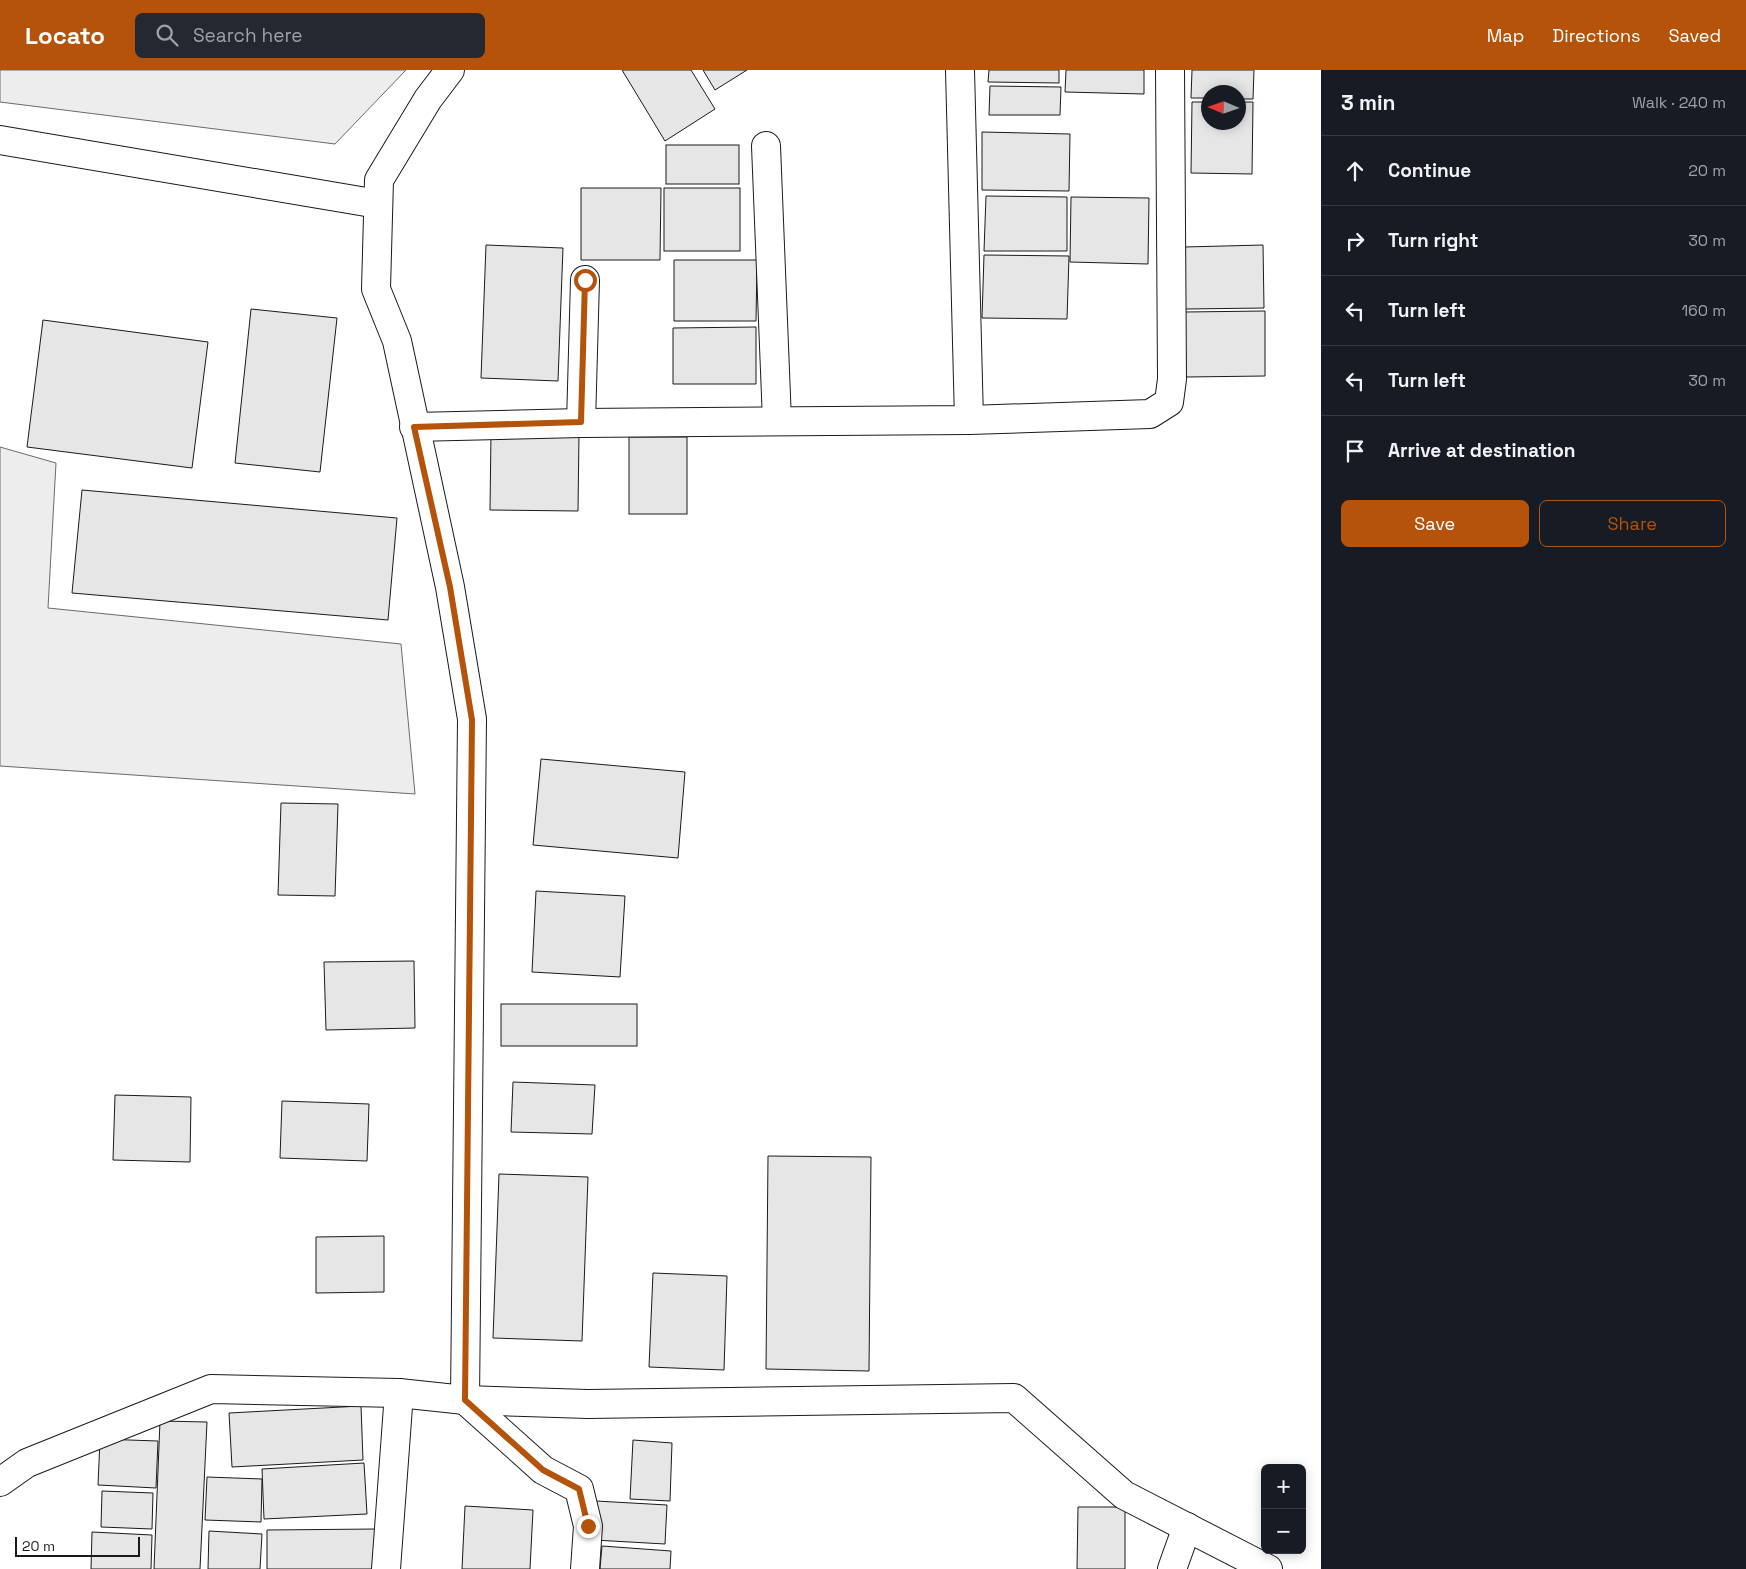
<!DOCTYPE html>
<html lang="en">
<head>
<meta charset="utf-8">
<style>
  :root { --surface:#171b24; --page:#242831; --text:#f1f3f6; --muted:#9ea1a6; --line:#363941; --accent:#b45309 }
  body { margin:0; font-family:"Space Grotesk",sans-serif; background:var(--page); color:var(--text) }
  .controls { position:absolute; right:15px; bottom:15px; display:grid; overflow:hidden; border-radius:8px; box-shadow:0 2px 12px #0003 }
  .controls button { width:45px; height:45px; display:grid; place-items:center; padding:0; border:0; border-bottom:1px solid var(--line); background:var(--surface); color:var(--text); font:25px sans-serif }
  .compass { position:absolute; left:1201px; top:15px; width:45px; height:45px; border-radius:50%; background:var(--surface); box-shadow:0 2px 12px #0003; rotate:272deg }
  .scale { position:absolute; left:15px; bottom:12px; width:125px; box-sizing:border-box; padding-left:5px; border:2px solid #1a1a1a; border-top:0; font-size:14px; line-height:18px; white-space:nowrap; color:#1a1a1a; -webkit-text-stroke:4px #fff; paint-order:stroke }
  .stop { position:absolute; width:15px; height:15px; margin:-11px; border:4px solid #b45309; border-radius:50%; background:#fff }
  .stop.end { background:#b45309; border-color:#fff; box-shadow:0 1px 5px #0008 }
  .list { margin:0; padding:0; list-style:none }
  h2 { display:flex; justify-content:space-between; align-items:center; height:65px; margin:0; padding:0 20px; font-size:21px }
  h2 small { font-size:16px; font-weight:400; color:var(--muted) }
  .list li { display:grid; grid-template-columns:32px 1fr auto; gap:15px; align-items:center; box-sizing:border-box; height:70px; padding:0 20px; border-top:1px solid var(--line) }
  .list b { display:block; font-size:19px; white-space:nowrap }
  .list em { font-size:16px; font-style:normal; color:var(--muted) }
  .actions { display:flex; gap:10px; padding:15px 20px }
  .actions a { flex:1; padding:11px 0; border:1px solid var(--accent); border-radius:8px; text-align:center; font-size:18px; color:var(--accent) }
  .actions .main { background:var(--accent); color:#fff }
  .icon { flex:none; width:28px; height:28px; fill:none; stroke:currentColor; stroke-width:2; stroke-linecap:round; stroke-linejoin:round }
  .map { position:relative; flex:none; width:1321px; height:1499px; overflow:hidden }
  header { display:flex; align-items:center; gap:30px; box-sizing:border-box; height:70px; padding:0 25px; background:var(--accent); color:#fff }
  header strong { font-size:24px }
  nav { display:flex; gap:28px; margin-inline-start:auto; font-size:18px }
  .search { width:350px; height:45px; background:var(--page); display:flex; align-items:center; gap:12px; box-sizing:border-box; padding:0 18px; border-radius:8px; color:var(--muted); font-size:19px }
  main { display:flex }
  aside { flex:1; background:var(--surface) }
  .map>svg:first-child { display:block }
  .built { fill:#ededed; stroke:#6a6a6a }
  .building { fill:#e6e6e6; stroke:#1a1a1a }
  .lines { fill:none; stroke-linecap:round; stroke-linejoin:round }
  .minor-casing { stroke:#1a1a1a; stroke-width:30 }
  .minor { stroke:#fff; stroke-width:28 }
  .route { stroke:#b45309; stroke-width:6 }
</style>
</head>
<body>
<header>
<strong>Locato</strong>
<div class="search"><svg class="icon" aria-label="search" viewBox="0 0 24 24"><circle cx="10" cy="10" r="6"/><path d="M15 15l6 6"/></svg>Search here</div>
<nav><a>Map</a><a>Directions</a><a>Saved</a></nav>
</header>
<main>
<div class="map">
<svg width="1321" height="1499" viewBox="0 0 1321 1499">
  <rect width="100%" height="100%" fill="#fff"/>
  <g class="built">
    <path d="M0,0H406L335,74L0,32Z"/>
    <path d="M0,377L56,393L48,538L401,574L415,724L0,696Z"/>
  </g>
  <g class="building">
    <path d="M622,0H691L715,39L665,71Z"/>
    <path d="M703,0H747L715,20Z"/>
    <path d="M989,0H1059V13L988,12Z"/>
    <path d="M1066,0H1144V24L1065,22Z"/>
    <path d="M1192,0H1254L1253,29H1238V22H1208V28H1191Z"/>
    <path d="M990,16L1061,17L1060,45H989Z"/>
    <path d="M1192,32H1208V52H1238V32H1253L1252,104L1191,103Z"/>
    <path d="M982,62L1070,64L1069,121L982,120Z"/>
    <rect x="666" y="75" width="73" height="39"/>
    <path d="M581,118H661L660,190H581Z"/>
    <rect x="664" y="118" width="76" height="63"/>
    <path d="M986,126L1067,127V181H984Z"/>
    <path d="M1071,127L1149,128L1148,194L1070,192Z"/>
    <path d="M486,175L563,178L558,311L481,308Z"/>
    <path d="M1263,175L1264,238L1185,239L1184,177Z"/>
    <path d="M984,185L1069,186L1067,249L982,248Z"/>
    <path d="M674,190H757L756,251H674Z"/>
    <path d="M251,239L337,248L320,402L235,393Z"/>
    <path d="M1265,241V306L1186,307L1185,242Z"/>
    <path d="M43,250L208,272L192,398L27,377Z"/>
    <path d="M756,257V314H673V258Z"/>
    <path d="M491,363L579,364L578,441L490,440Z"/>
    <rect x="629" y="367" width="58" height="77"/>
    <path d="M82,420L397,448L388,550L72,523Z"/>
    <path d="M541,689L685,702L678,788L533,775Z"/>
    <path d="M281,733L338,734L335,826L278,825Z"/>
    <path d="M536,821L625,826L620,907L532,902Z"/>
    <path d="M414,891L415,958L326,960L324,892Z"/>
    <rect x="501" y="934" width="136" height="42"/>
    <path d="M513,1012L595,1015L592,1064L511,1062Z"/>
    <path d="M115,1025L191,1027L190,1092L113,1090Z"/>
    <path d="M282,1031L369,1034L367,1091L280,1088Z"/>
    <path d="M768,1086L871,1087L869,1301L766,1299Z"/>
    <path d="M499,1104L588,1107L582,1271L493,1268Z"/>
    <path d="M384,1166V1222L316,1223V1167Z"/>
    <path d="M653,1203L727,1206L724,1300L649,1297Z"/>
    <path d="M361,1336L363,1390L232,1397L229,1343Z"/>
    <path d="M160,1351L207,1352L200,1499H154Z"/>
    <path d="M100,1369L158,1371L156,1418L98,1415Z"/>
    <path d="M633,1370L672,1373L670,1431L630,1429Z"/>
    <path d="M364,1393L367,1444L264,1449L262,1399Z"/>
    <path d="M207,1407L262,1409L261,1452L205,1450Z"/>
    <path d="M102,1421L153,1423L152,1459L101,1457Z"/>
    <path d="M596,1431L667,1435L665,1474L594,1470Z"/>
    <path d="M465,1436L533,1440L530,1499H462Z"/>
    <path d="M1078,1437H1125V1499H1077Z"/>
    <path d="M377,1459L378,1499H267V1460Z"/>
    <path d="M209,1461L262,1464L260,1499H208Z"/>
    <path d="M92,1462L152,1465L151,1499H91Z"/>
    <path d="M602,1476L671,1481L670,1499H600Z"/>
  </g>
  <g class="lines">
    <g class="minor-casing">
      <g id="minor">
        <path d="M450,0L428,29L379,110L376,219L397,271L450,517L472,649L465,1330L543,1400L579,1419L588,1456L585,1499"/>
        <path d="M960,0L969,350"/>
        <path d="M0,70L378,134"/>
        <path d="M766,76L777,351"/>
        <path d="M581,353L585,210"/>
        <path d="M414,357L581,353L969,350L1150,344L1169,332L1172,309L1170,0"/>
        <path d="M0,1412L27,1393L211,1319L399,1323L465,1330L588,1334L1014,1328L1124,1425L1268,1499"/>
        <path d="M386,1499L399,1323"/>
        <path d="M1172,1499L1187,1457"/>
      </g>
    </g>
    <use href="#minor" class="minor"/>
  </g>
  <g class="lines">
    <path class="route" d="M585,210L581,352L414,357L450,517L472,650L465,1330L543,1400L579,1419L588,1456"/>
  </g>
</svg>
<div class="controls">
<button>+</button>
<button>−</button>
</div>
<svg class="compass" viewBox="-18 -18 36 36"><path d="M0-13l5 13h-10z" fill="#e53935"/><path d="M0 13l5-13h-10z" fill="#9ea1a6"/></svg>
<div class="scale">20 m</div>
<div class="stop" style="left:585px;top:210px"></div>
<div class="stop end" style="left:588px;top:1456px"></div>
</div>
<aside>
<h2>3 min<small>Walk · 240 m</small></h2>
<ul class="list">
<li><svg class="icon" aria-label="ahead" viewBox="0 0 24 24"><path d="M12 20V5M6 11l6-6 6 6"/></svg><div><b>Continue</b></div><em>20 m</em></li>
<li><svg class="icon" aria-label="right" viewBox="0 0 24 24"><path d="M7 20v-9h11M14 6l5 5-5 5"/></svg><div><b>Turn right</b></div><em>30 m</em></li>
<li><svg class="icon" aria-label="left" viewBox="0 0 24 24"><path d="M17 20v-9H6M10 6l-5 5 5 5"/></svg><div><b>Turn left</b></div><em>160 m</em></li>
<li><svg class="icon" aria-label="left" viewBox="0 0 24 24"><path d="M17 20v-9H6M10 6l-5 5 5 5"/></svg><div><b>Turn left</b></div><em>30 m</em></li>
<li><svg class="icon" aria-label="arrive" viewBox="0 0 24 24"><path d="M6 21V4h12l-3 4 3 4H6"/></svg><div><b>Arrive at destination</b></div></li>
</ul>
<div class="actions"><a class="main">Save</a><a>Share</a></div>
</aside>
</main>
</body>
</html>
